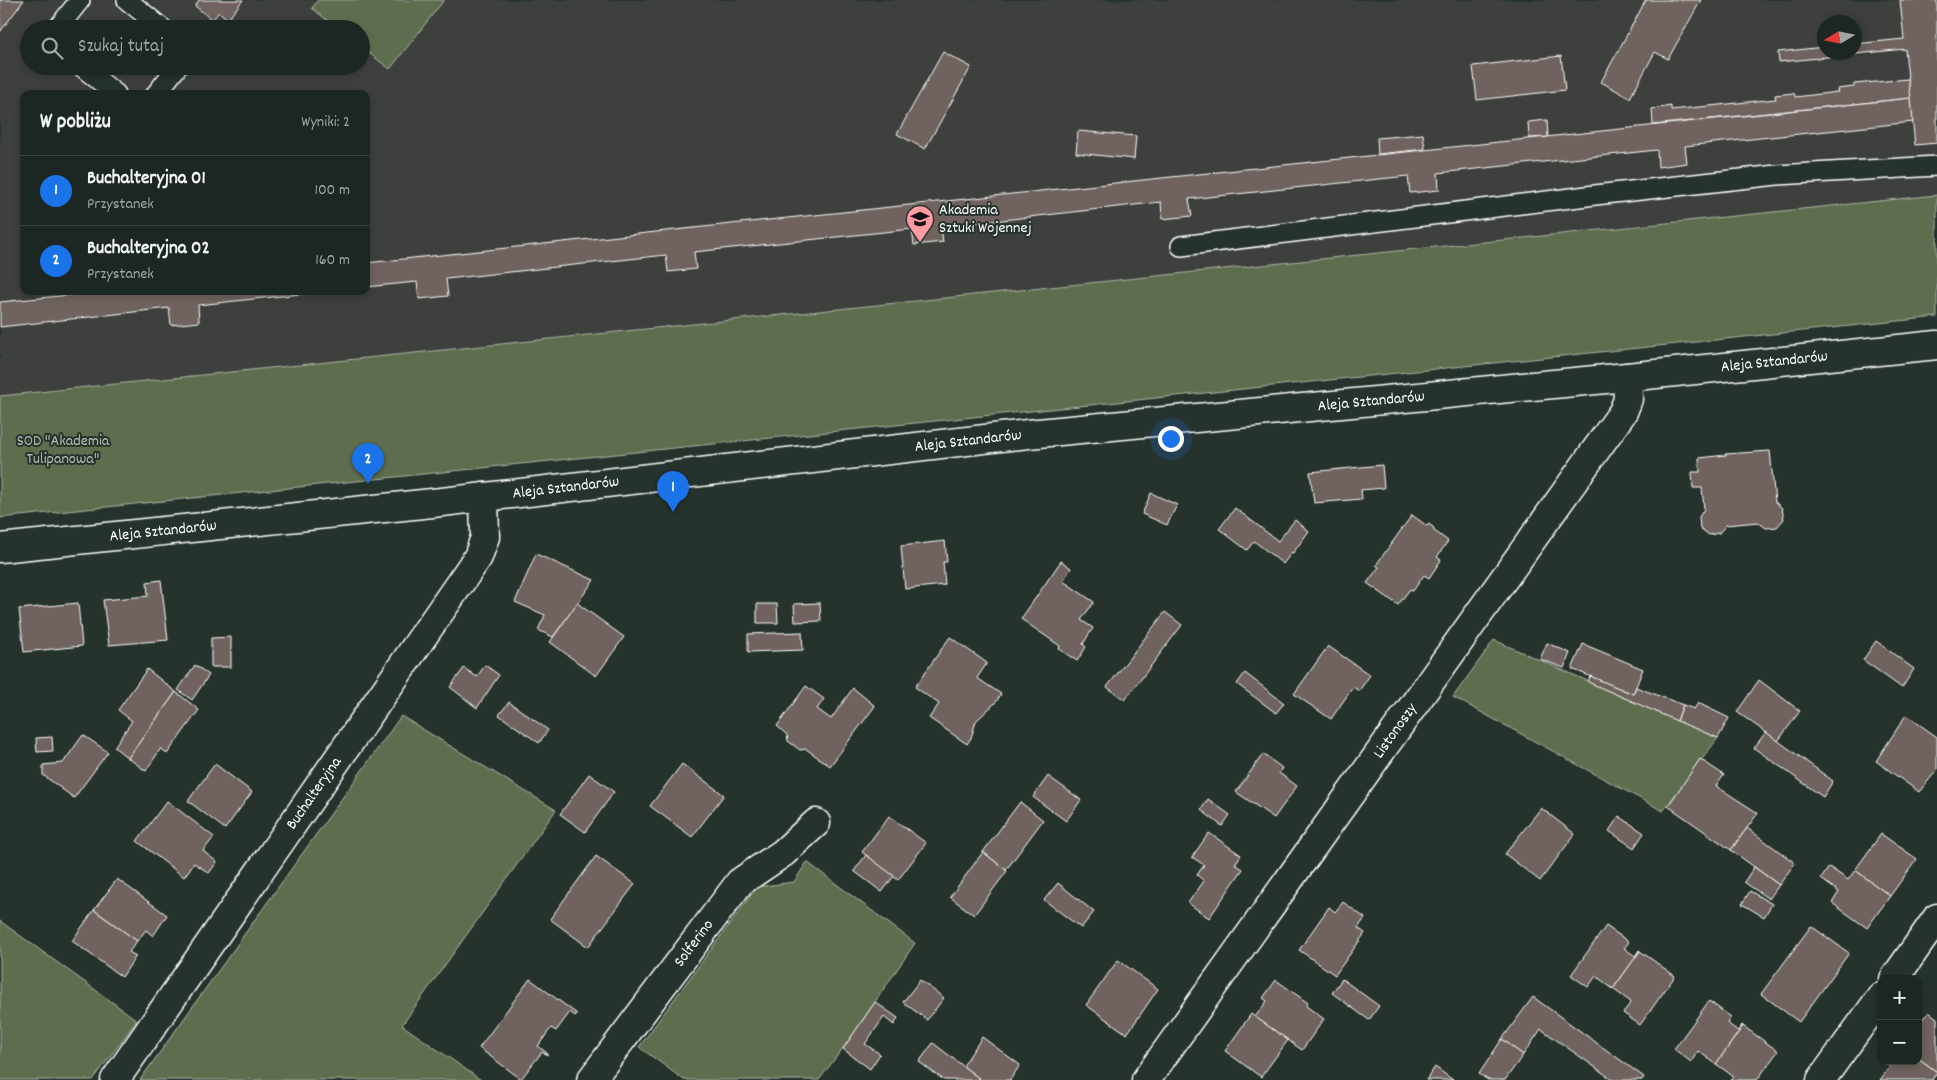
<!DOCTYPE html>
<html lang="pl">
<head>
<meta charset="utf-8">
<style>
  :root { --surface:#1c2622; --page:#29322f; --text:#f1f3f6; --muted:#a0a5a5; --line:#3a4340; --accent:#1a73e8 }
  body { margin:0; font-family:Dekko,sans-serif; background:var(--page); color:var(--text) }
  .controls { position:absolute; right:15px; bottom:15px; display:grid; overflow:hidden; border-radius:10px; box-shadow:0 2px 8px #0003 }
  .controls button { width:45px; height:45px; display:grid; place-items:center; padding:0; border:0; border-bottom:1px solid var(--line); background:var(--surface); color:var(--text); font:25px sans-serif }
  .compass { position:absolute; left:1817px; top:15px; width:45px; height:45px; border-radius:50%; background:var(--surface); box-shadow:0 2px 8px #0003; rotate:260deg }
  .you { position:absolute; left:1170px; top:438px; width:18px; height:18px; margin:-12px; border:4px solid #fff; border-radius:50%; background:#1a73e8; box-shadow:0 0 0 8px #1a73e833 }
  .badge { display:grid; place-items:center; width:32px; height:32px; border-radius:50%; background:var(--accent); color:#fff; font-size:16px; font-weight:700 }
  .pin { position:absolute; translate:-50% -41px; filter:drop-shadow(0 1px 2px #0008) }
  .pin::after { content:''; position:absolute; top:26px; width:18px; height:15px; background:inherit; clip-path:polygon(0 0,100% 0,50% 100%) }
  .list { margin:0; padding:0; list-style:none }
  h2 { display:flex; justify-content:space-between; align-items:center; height:65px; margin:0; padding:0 20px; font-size:21px }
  h2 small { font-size:16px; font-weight:400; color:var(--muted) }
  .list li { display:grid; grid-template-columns:32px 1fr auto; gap:15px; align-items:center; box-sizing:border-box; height:70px; padding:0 20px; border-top:1px solid var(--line) }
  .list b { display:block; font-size:19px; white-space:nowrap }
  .list p { margin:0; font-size:16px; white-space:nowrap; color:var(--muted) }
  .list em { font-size:16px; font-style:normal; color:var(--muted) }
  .icon { flex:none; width:28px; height:28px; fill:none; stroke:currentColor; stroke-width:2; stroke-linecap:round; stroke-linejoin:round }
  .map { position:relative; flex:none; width:1937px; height:1080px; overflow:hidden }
  .search { position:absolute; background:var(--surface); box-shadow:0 2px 8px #0003; left:20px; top:20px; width:350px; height:55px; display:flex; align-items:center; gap:12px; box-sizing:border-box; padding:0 18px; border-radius:28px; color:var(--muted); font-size:19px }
  .panel { position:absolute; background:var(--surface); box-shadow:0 2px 8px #0003; left:20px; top:90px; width:350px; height:205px; border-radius:10px }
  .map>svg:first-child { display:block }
  .built { fill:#3c413c; fill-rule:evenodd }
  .green { fill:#5f6d4f; stroke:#afb6a7 }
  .building { fill:#70635e; stroke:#fff }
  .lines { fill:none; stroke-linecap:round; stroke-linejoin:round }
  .service-casing { stroke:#fff; stroke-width:22 }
  .minor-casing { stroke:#fff; stroke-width:31 }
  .tertiary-casing { stroke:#fff; stroke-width:31 }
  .service { stroke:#26332d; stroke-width:19 }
  .minor { stroke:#26332d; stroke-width:28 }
  .tertiary { stroke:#26332d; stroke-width:28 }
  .labels { text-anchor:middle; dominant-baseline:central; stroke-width:4; stroke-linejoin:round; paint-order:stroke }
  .poi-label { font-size:16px; fill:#fff; stroke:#26332d; text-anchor:start }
  .street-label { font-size:16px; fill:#fff; stroke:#26332d }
  .park-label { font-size:16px; fill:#b7bdb0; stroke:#26332d }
</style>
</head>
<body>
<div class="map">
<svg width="1937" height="1080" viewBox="0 0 1937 1080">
  <rect width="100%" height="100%" fill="#26332d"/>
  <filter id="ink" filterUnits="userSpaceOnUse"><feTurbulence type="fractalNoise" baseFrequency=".02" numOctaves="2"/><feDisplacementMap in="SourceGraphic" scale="10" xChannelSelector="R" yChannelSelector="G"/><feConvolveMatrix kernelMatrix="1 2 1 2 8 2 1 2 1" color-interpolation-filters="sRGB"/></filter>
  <g filter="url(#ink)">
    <path class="built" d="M0,0H1937V195L0,396ZM1824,22H1854V52H1824ZM29,29H361V66H29ZM24,94H366V291H24Z"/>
    <g class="green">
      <path d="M318,0H444L390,69L361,47V29H338L312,8Z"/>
      <path d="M1937,195V317L0,518V396Z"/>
      <path d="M1494,640L1718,738L1663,811L1453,697Z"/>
      <path d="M401,716L556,810L402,1025L481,1080H140Z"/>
      <path d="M807,862L915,943L852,1036L819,1080H684L639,1047L757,887L794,882Z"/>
      <path d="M0,921L137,1020L93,1080H0Z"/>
    </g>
    <g class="building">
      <path d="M0,0H24L0,32Z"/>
      <path d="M199,0H243L228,19L219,12L212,20L195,6Z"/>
      <path d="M1646,0H1701L1668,59L1655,52L1630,98L1601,82Z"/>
      <path d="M1900,0H1937V143L1915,145L1905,49L1779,62L1778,52L1824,47V52H1854V44L1904,39Z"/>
      <path d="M943,52L971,67L925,149L897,134Z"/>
      <path d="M1561,56L1565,90L1477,100L1473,66Z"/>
      <path d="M1908,79L1911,98L1653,125L1652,109L1671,106V110L1776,99L1775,95L1794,93L1795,97L1838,92L1837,89L1854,87V84Z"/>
      <path d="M1911,98L1913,122L1685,146L1687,163L1658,167L1657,150L1438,173L1439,190L1410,193L1408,176L1189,199L1192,216L1162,219L1161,202L941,227L943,242L914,245L912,229L694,252L696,269L668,272L666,255L446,279L448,296L419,299L417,282L366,287V263Z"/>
      <path d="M1547,120L1548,137L1529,138L1528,122Z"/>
      <path d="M1078,131L1136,136L1134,159L1076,153Z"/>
      <path d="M1423,134L1425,149L1378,154L1377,138Z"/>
      <path d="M109,291H329L198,305L199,322L171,325L169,308L0,327V302Z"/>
      <path d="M1770,451L1775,502L1782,508L1784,519L1777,527L1766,528L1758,522L1726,525L1719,533L1709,535L1700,528L1699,517L1704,509L1702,488H1693L1692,472H1700L1699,458L1726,455L1725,454Z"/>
      <path d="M1382,465L1384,488L1361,490L1362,499L1314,503L1310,472Z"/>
      <path d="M1151,493L1177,505L1167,525L1142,514Z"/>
      <path d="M1235,508L1278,541L1295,520L1309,531L1293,553L1292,552L1283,564L1254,541L1247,550L1219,529Z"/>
      <path d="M1412,515L1427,526L1429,524L1434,528L1433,530L1448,541L1437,557L1441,560L1429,578L1424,575L1413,591L1410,589L1398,605L1367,583L1379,567L1376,565Z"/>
      <path d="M945,541L947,562H943L945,585L905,589L901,546Z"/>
      <path d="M536,554L594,580L553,637L538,630L545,615L515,602Z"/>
      <path d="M1061,561L1071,568L1063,581L1094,602L1081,620L1093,628L1083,644L1086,647L1077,661L1059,649L1060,646L1021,619Z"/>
      <path d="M161,580L168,640L109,645L103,600L148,596L147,582Z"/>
      <path d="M78,603L82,646L24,652L19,609Z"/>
      <path d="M577,603L624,637L596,676L550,642Z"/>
      <path d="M820,603L821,621L795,622L794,604Z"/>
      <path d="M757,604H777L778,623H757Z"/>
      <path d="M1165,612L1182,625L1125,700L1107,687Z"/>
      <path d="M802,632L803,650L748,652V634Z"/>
      <path d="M231,637V667H211V638Z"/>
      <path d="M950,637L987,663L977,678L1001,694L996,702L976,721L971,738L967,744L929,718L939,704L915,687Z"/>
      <path d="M1876,641L1914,669L1902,688L1863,660Z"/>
      <path d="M1547,643L1570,653L1564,668L1540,659Z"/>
      <path d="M1583,644L1643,669L1633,694L1572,669Z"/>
      <path d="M1328,646L1370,675L1359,691L1353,687L1331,719L1294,694Z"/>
      <path d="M195,665L209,675L192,700L178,690Z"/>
      <path d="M485,665L499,675L477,708L450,687L464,668L477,677Z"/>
      <path d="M147,669L176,692L128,758L114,747L132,721L118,710Z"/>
      <path d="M1245,673L1284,703L1276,713L1237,684Z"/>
      <path d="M1590,676L1633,694L1636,687L1683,705L1677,721L1588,682Z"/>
      <path d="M1759,680L1800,711L1778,741L1737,712Z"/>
      <path d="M806,686L824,699L817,709L831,719L853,688L875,706L830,766L806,749L800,750L788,741L787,735L777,726Z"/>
      <path d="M176,692L199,710L167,754L161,748L146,771L128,758Z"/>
      <path d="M509,702L548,730L539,743L499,715Z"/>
      <path d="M1698,703L1729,718L1718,738L1677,721L1683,705L1694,709Z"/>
      <path d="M1906,715L1937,737V770L1919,792L1876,761Z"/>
      <path d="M1766,732L1833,781L1823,797L1754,748Z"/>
      <path d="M83,735L108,752L74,798L43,775V765L63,763Z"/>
      <path d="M52,737L53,751L37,752L36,738Z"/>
      <path d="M1263,754L1282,768L1279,773L1297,786L1274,818L1236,792Z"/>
      <path d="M1700,759L1724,775L1716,786L1758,813L1731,850L1668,806Z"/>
      <path d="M215,764L252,792L225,829L188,801Z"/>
      <path d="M682,764L724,795L692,837L650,806Z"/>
      <path d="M589,774L614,792L585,832L560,814Z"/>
      <path d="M1048,776L1081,800L1066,821L1033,797Z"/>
      <path d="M1208,799L1230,815L1222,826L1201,810Z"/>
      <path d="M167,801L214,837L203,851L217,862L209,873L194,863L184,877L137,841Z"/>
      <path d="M1020,802L1043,820L1006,870L983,852Z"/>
      <path d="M1541,808L1575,834L1540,881L1505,854Z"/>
      <path d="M889,816L926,843L898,880L862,852Z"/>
      <path d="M1619,816L1644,833L1634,848L1609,831Z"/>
      <path d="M1747,828L1795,863L1779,885L1731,850Z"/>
      <path d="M1209,833L1241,855L1235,864L1243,869L1209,918L1188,903L1204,881L1197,875L1204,865L1192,857Z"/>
      <path d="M1881,834L1917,859L1890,896L1855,870Z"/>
      <path d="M983,852L1007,871L974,915L950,897Z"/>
      <path d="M866,855L894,876L882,892L854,871Z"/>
      <path d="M596,856L635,884L588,947L550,919Z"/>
      <path d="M1754,867L1779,885L1769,899L1744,882Z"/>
      <path d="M1829,867L1848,880L1855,870L1890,896L1867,928L1832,903L1839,892L1821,879Z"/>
      <path d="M117,879L167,915L153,936L146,930L137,941L94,910Z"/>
      <path d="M1058,883L1094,912L1081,928L1044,900Z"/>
      <path d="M1750,891L1772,904L1764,917L1742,904Z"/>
      <path d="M1343,902L1365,918L1358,928L1365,933L1335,975L1299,950L1329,907L1335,912Z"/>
      <path d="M94,910L137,941L129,952L136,956L122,977L72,941Z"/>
      <path d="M1606,926L1629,942L1624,948L1635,956L1639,950L1640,951L1613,989L1596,976L1588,987L1571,975Z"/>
      <path d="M1811,926L1849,953L1799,1022L1761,994Z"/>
      <path d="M1640,951L1675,976L1640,1025L1623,1013L1631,1002L1613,989Z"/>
      <path d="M1118,960L1158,989L1127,1034L1086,1005Z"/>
      <path d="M530,979L577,1014L575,1016L570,1012L556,1031L551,1028L538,1046L547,1053V1055L542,1052L521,1079L479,1048Z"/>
      <path d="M1342,979L1379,1006L1369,1020L1332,993Z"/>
      <path d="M920,980L944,998L927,1020L903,1002Z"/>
      <path d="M1276,980L1308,1003L1306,1006L1324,1019L1302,1050L1255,1017L1267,1001L1263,998Z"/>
      <path d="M1533,997L1644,1077L1642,1080H1613L1541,1029L1523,1055L1502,1039Z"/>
      <path d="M1709,1001L1731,1017L1727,1023L1738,1031L1742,1025L1743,1026L1716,1064L1698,1051L1691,1062L1674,1049Z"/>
      <path d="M875,1002L898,1018L894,1025L884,1017L865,1044L880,1054L870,1069L843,1049Z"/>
      <path d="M1929,1012L1937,1018V1072L1918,1058V1027Z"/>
      <path d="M1251,1014L1288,1040L1261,1077L1225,1051Z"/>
      <path d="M1743,1026L1778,1051L1757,1080H1731L1733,1076L1716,1064Z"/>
      <path d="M982,1037L1020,1065L1010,1080H981L963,1066Z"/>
      <path d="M1502,1039L1523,1055L1505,1080H1488L1479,1074Z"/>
      <path d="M933,1043L963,1066L981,1080H944L919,1062Z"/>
      <path d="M1918,1058L1937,1072L1932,1080H1880L1894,1061H1918Z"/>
      <path d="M1435,1067L1453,1080H1426Z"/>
    </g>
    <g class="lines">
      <g class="service-casing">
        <g id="service">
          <path d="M127,0L163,29"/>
          <path d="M57,29L80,0"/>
          <path d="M81,66L116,94"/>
          <path d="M156,94L178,66"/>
          <path d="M1181,246L1595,195L1777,175L1937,166"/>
        </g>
      </g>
      <g class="minor-casing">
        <g id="minor">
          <path d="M1894,979L1937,918"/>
          <path id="s1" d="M115,1080L478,557L485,537L484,497"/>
          <path id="s2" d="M591,1080L740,882L783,853L816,823"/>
          <path id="s3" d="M1146,1080L1623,412L1628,399L1627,377"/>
          <path d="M1821,1080L1881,997"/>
        </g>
      </g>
      <g class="tertiary-casing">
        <g id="tertiary">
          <path id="s4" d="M0,548L442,502L1028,434L1627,377L1937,345"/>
        </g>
      </g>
      <use href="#service" class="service"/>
      <use href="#minor" class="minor"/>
      <use href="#tertiary" class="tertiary"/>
    </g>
  </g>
  <defs>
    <g id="university-pin" transform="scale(1.4375)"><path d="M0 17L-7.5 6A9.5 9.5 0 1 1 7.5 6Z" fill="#ff9aa2" stroke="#26332d"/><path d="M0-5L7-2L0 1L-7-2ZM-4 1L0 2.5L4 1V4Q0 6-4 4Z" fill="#111"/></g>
  </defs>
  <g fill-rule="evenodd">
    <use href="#university-pin" x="920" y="219"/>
  </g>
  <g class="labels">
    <g class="poi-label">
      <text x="939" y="210">Akademia<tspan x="939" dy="18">Sztuki Wojennej</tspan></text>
    </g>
    <g class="street-label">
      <text stroke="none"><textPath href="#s4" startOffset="1784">Aleja Sztandarów</textPath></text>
      <text stroke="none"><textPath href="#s4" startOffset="1379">Aleja Sztandarów</textPath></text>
      <text stroke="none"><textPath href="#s4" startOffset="974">Aleja Sztandarów</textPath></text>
      <text stroke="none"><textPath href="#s4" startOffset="569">Aleja Sztandarów</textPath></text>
      <text stroke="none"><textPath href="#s4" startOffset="164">Aleja Sztandarów</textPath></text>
      <text stroke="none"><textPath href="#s3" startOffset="429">Listonoszy</textPath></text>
      <text stroke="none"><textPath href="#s1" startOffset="349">Buchalteryjna</textPath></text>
      <text stroke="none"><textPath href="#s2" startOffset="171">Solferino</textPath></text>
    </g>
    <g class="park-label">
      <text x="63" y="441">SOD "Akademia<tspan x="63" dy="18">Tulipanowa"</tspan></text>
    </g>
  </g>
</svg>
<div class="controls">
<button>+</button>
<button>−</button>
</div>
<svg class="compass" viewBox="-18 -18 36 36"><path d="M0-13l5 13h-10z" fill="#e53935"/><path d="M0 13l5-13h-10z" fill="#a0a5a5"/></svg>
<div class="you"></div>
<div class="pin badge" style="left:673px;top:512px">1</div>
<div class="pin badge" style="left:368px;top:484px">2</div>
<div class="search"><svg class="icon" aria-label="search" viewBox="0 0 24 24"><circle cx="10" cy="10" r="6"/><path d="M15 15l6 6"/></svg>Szukaj tutaj</div>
<section class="panel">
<h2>W pobliżu<small>Wyniki: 2</small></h2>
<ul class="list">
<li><span class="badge">1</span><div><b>Buchalteryjna 01</b><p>Przystanek</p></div><em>100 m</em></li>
<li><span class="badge">2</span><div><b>Buchalteryjna 02</b><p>Przystanek</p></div><em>160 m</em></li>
</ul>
</section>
</div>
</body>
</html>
